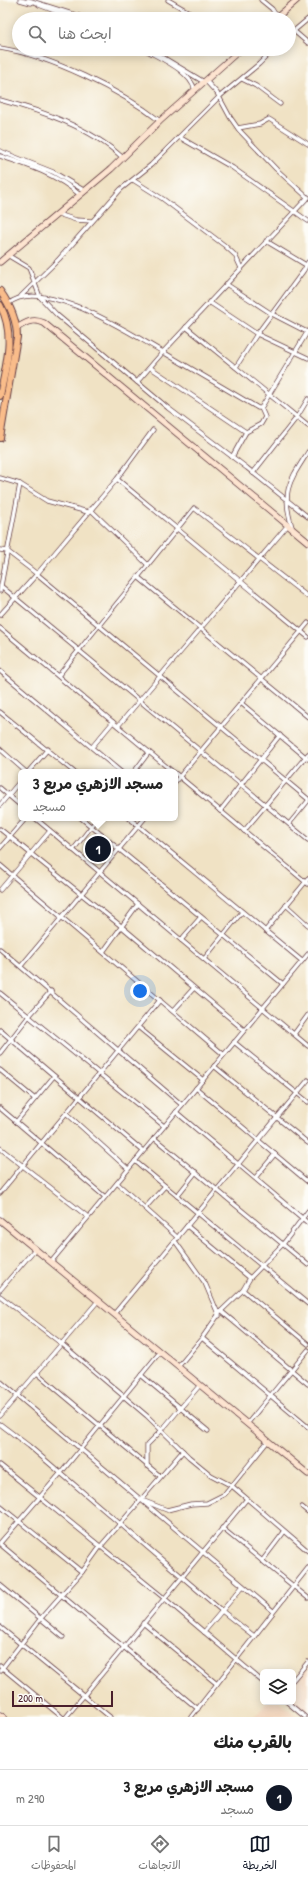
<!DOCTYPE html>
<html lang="ar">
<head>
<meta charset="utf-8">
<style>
  :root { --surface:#fff; --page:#f6f6f6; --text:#222; --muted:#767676; --line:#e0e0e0; --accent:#111827 }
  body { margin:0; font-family:"Patrick Hand","Playpen Sans Arabic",sans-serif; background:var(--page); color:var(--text); direction:rtl }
  .controls { position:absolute; right:12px; bottom:12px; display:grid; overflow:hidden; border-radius:6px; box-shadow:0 2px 10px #0003 }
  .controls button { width:36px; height:36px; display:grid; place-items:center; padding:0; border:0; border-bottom:1px solid var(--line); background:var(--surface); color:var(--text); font:20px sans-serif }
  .scale { position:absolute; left:12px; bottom:10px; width:101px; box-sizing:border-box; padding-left:4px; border:2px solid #4a1f2b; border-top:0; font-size:11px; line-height:14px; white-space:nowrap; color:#4a1f2b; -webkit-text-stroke:3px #fdfcf7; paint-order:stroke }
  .you { position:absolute; left:140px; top:991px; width:14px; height:14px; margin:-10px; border:3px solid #fff; border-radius:50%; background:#1a73e8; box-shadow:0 0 0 6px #1a73e833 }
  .badge { display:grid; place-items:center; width:26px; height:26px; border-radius:50%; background:var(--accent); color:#fff; font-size:13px; font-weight:700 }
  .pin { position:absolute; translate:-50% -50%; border:2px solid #fff; box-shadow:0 1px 4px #0006 }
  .popup { position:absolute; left:18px; top:769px; width:160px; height:52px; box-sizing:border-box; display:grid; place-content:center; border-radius:6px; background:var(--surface); filter:drop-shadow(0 1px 3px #0005); font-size:13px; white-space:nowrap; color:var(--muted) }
  .popup b { font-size:15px; color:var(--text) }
  .popup::after { content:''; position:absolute; left:50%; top:100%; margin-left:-8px; border:8px solid transparent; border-top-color:var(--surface) }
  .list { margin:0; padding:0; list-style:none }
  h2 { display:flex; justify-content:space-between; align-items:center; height:52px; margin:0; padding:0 16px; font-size:17px }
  h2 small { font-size:13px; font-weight:400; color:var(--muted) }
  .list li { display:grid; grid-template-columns:26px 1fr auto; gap:12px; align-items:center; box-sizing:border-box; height:56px; padding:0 16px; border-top:1px solid var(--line) }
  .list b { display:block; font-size:15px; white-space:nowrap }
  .list p { margin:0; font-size:13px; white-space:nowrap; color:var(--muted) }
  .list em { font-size:13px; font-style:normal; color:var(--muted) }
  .icon { flex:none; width:22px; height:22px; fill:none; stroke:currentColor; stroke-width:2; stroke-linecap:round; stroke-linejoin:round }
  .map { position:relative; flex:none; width:308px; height:1717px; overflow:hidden; direction:ltr }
  .search { position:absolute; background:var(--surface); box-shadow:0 2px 10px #0003; left:12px; right:12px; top:12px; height:44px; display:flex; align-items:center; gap:10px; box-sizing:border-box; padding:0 14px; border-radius:22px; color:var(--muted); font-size:15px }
  .sheet { height:108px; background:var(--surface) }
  nav { display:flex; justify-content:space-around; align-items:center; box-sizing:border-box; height:56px; border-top:1px solid var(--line); background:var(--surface); font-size:11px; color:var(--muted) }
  nav a { display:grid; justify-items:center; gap:2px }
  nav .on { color:var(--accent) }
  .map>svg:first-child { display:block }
  .built { fill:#f1d5bd }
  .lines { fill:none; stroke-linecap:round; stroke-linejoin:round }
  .street-casing { stroke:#633c42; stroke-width:5 }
  .secondary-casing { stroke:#633c42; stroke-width:7 }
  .primary-casing { stroke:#633c42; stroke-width:8 }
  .street { stroke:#fff; stroke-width:3.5 }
  .secondary { stroke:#fde4d0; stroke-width:5.5 }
  .primary { stroke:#f9bc8a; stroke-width:6 }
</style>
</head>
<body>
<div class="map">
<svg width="308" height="1717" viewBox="0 0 308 1717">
  <rect width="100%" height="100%" fill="#fdfcf7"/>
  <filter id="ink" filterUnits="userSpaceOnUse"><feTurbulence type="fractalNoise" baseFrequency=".025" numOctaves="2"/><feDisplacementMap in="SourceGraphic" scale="8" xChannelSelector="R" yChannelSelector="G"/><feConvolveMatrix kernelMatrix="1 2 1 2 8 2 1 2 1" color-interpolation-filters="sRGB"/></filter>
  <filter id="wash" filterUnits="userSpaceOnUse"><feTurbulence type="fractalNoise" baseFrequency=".012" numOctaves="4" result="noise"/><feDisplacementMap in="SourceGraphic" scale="16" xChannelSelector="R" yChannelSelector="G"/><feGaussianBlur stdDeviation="0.9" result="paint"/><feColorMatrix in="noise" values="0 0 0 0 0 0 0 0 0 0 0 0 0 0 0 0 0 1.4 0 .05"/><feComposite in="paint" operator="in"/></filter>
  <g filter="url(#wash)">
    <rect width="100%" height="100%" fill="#f0e2c4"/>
    <g class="built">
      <path d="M308,1667V1714L293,1702V1686Z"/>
      <path d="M267,1702H279L298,1717H255Z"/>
    </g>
  </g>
  <g filter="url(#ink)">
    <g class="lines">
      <g class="street-casing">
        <g id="street">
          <path d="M20,0L31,3"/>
          <path d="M28,0L88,19"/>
          <path d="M168,0L201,19"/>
          <path d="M261,0L272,9L277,17"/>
          <path d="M39,5L76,19"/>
          <path d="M294,31L308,43"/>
          <path d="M289,35L308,19"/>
          <path d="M0,48C51,56 120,90 160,121"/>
          <path d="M144,49C161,59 189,70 195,90"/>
          <path d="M149,49L204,82"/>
          <path d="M242,79L256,86L280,104"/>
          <path d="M206,81L217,93L230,117L239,130L276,169L308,198"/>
          <path d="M0,100C42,111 90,127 123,158"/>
          <path d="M238,128L260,124L269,119L308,144"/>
          <path d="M179,137L233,168L308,221"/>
          <path d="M0,151L53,172L85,191"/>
          <path d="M0,156C28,165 58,175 80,195"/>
          <path d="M133,180L163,199L224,245L235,255L241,268"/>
          <path d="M58,214L76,220L92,221"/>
          <path d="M266,241L306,265"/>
          <path d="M9,256L29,268L40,297L57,315L168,408L247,468L308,517"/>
          <path d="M226,284L272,314L307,332"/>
          <path d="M21,296L59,259L121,189L151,165L219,97L259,64L274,49"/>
          <path d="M209,302L257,334L308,358"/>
          <path d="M8,304C42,275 131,334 163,352L308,197"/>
          <path d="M186,327L308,426"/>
          <path d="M236,367L257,334L304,270L308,262"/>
          <path d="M151,368L246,432"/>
          <path d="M137,382L163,352L258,408H261L308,331"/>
          <path d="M232,457L246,432L261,424L265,417L261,408"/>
          <path d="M253,473L297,417L308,399"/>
          <path d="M0,478L20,484L47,501L88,512"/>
          <path d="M117,479L308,637"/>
          <path d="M90,509L148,565"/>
          <path d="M292,527C281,491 289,482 308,452"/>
          <path d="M0,550L7,551L37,574L308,799"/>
          <path d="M138,577L308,717"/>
          <path d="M1,586L308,840"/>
          <path d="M0,591L20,484"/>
          <path d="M0,615L37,574L117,479L153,430"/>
          <path d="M0,628L173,772"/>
          <path d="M0,671L121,772"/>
          <path d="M58,676L194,508L308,597"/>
          <path d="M241,703L308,759"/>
          <path d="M0,712L74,772"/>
          <path d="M118,726L288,525"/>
          <path d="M92,747L113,722"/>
          <path d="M0,749L26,772"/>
          <path d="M28,772L48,749"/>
          <path d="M134,772L149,752"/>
          <path d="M175,773L308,884"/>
          <path d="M175,782L308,623"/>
          <path d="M0,788L21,806"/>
          <path d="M0,805L21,780"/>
          <path d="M220,811L280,735"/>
          <path d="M35,818L308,1046"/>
          <path d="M81,818L283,984"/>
          <path d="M129,818L302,961"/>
          <path d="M289,824L308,801"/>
          <path d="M0,829L121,926L244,1030"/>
          <path d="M244,831L308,754"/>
          <path d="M0,848L26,818"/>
          <path d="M73,850L98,818"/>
          <path d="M0,865L223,1054"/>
          <path d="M0,890L50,831"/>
          <path d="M286,905L308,925"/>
          <path d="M265,931L308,879"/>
          <path d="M181,940L201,917"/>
          <path d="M0,949L182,1105"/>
          <path d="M103,952L138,904"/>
          <path d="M204,959L242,912"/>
          <path d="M21,966L145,818"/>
          <path d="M0,993L164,1126"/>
          <path d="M173,1011L194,988"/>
          <path d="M138,1027L203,1080"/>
          <path d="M0,1030L143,1151"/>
          <path d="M294,1034L308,1015"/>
          <path d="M234,1042L308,1102"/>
          <path d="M0,1053L29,1016L51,991"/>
          <path d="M214,1066L308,1143"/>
          <path d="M0,1070L35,1099"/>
          <path d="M196,1088L308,1182"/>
          <path d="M0,1108L105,1197"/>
          <path d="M176,1112L308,1223"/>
          <path d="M66,1113L128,1169"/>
          <path d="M16,1122L54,1076"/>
          <path d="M154,1138L308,1265"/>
          <path d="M0,1148L88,1217"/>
          <path d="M135,1161L308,1304"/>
          <path d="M255,1178L275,1154"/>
          <path d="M117,1183L178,1238"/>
          <path d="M0,1193L160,1000"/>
          <path d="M177,1196L196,1172"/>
          <path d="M145,1208L165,1186"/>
          <path d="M187,1226L250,1278"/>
          <path d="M175,1241L205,1283L219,1316"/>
          <path d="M51,1262L308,954"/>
          <path d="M0,1290L35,1249"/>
          <path d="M243,1290L308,1344"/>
          <path d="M0,1296L62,1344L147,1416L189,1457L211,1475L232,1486L308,1551"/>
          <path d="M221,1311L308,1384"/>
          <path d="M114,1314L308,1080"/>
          <path d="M202,1338L308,1427"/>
          <path d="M178,1367L202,1338L221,1311L243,1290L250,1278L283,1244L308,1211"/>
          <path d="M37,1373L160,1476"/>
          <path d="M141,1375L208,1431"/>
          <path d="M0,1381L273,1611"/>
          <path d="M0,1416L98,1301"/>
          <path d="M0,1424L29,1446L222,1611L254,1636"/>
          <path d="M247,1424L308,1350"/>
          <path d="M0,1465L164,1598L263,1682"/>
          <path d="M147,1466V1445L161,1431L200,1385"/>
          <path d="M144,1501L167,1510L191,1504L207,1503L225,1494L230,1488L268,1441"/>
          <path d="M0,1506L82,1572"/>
          <path d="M302,1507L308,1512"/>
          <path d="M222,1528L308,1598"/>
          <path d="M0,1543L60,1474L160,1352"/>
          <path d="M0,1544L198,1709"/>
          <path d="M262,1561L284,1532"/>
          <path d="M0,1585L63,1637"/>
          <path d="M143,1623L217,1684"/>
          <path d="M0,1627L110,1717"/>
          <path d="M204,1632L243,1586"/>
          <path d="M0,1666L62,1717"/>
          <path d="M0,1671L41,1618L82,1572L100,1547L183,1451"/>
          <path d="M293,1680L308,1662"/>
          <path d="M287,1702L305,1717"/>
          <path d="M66,1717L246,1500"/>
          <path d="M191,1717L308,1568"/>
        </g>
      </g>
      <g class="secondary-casing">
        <g id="secondary">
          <path d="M275,19L297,0"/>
          <path d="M0,262L111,169L160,121L241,49"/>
          <path d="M17,328C26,322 33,318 44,323L308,542"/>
          <path d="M0,1220L308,1474"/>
          <path d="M0,1715L3,1717"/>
        </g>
      </g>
      <g class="primary-casing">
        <g id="primary">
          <path d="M0,291C10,305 17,319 17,337L0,438"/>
          <path d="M0,305C16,334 6,365 0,396"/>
        </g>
      </g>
      <use href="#street" class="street"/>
      <use href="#secondary" class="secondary"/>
      <use href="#primary" class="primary"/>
    </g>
  </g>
</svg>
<div class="controls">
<button><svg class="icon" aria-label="layers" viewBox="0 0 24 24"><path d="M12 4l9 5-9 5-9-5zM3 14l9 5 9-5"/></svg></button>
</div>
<div class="scale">200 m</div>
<div class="you"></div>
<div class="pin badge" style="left:98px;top:849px">1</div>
<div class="popup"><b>مسجد الازهري مربع 3</b>مسجد</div>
<div class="search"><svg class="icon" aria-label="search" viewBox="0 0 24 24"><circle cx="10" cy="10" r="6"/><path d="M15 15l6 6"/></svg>ابحث هنا</div>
</div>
<section class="sheet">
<h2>بالقرب منك<small></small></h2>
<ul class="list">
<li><span class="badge">1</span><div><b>مسجد الازهري مربع 3</b><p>مسجد</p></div><em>290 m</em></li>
</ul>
</section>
<nav>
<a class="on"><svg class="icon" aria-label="map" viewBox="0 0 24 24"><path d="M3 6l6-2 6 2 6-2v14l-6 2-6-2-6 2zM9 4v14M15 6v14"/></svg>الخريطة</a>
<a><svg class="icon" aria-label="directions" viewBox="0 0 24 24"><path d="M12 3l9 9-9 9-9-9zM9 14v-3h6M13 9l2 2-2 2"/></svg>الاتجاهات</a>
<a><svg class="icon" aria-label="saved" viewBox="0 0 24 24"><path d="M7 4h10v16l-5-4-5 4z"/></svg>المحفوظات</a>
</nav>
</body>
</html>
